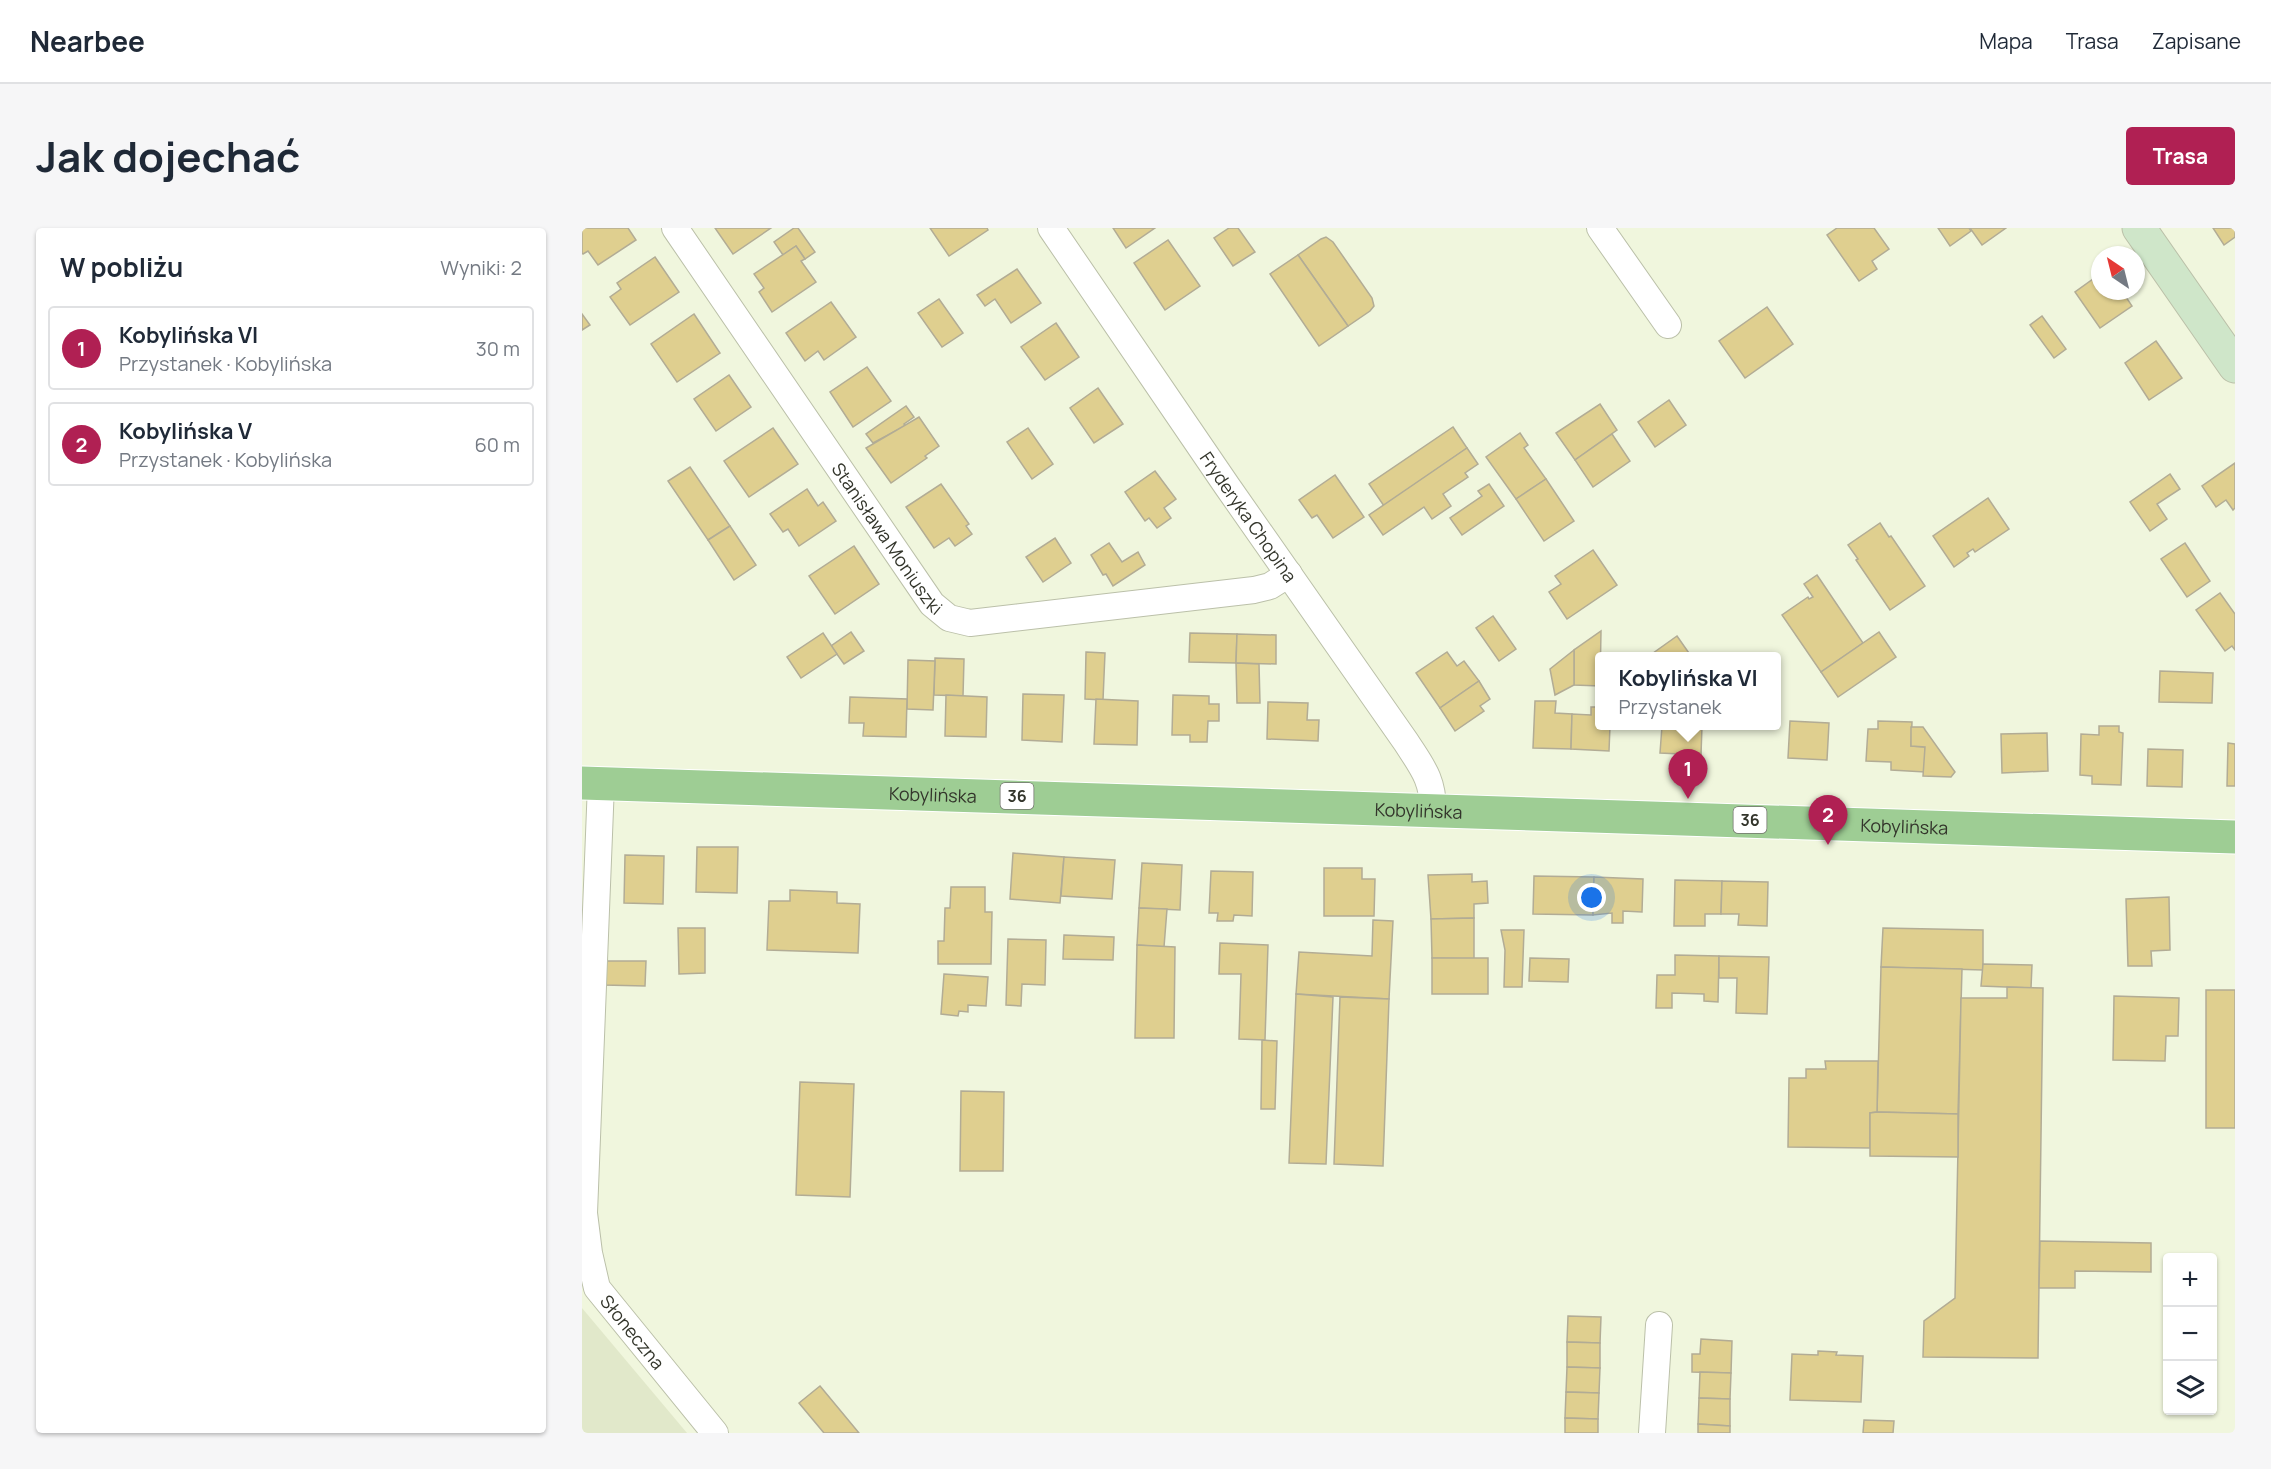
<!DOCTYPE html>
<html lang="pl">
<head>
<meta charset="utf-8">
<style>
  :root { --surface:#fff; --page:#f6f6f7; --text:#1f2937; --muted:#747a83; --line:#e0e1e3; --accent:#b02053 }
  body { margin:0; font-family:Manrope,sans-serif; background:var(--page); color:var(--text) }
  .controls { position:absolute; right:18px; bottom:18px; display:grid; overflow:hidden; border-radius:6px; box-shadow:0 2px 4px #0004 }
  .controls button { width:54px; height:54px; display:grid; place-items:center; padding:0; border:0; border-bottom:2px solid var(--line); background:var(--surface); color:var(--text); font:30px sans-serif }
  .compass { position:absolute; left:1509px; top:18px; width:54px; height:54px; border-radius:50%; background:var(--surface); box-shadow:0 2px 4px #0004; rotate:325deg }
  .you { position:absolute; left:1010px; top:670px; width:21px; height:21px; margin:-15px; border:4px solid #fff; border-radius:50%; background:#1a73e8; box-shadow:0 0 0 9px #1a73e833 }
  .badge { display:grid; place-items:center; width:39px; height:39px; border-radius:50%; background:var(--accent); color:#fff; font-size:20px; font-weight:700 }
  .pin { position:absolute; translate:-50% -50px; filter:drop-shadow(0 2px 3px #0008) }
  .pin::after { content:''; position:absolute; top:32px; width:21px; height:18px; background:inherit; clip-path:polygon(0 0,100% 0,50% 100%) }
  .popup { position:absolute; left:1013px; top:424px; width:186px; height:78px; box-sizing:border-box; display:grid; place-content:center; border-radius:6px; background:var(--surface); filter:drop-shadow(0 2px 4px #0005); font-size:20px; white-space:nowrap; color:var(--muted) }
  .popup b { font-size:22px; color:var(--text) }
  .popup::after { content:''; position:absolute; left:50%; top:100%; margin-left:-12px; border:12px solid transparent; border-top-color:var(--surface) }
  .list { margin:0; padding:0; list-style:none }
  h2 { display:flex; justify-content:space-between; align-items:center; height:78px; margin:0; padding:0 24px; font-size:26px }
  h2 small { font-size:20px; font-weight:400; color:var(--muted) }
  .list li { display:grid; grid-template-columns:39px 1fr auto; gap:18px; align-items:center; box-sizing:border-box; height:84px; margin:0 12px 12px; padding:0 12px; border:2px solid var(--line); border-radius:6px }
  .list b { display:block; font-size:22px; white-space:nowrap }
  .list p { margin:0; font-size:20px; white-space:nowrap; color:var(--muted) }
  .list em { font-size:20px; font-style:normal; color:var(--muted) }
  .icon { flex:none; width:33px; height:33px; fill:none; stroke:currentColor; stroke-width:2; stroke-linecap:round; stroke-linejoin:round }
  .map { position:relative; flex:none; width:1653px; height:1205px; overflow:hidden; border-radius:6px }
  header { display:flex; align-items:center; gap:36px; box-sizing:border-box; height:84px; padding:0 30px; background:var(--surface); border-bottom:2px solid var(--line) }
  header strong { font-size:28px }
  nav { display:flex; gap:33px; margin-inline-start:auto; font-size:21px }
  .intro { display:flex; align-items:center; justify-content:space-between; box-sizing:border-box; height:144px; padding:0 36px }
  h1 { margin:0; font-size:42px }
  .button { padding:15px 27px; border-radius:6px; background:var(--accent); color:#fff; font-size:21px; font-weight:700 }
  main { display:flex; gap:36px; padding:0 36px }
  aside { flex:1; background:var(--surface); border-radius:6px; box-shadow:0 2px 4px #0004 }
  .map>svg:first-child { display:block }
  .built { fill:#e1e8ca }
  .building { fill:#dfcf8f; stroke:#b2ac95; stroke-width:1.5 }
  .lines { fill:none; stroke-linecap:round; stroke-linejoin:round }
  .street-casing { stroke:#bbc0a9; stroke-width:28 }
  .secondary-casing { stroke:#bbc0a9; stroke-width:35 }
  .primary-casing { stroke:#fff; stroke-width:35 }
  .street { stroke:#fff; stroke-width:26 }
  .secondary { stroke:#cfe6c9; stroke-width:33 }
  .primary { stroke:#9ecd94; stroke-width:33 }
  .labels { text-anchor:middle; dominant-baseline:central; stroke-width:4.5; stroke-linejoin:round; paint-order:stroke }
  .shield { fill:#fff; stroke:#70726b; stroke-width:1.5 }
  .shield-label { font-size:16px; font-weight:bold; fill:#33352b }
  .street-label { font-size:18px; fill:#33352b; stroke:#fff }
</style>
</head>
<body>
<header>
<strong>Nearbee</strong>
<nav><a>Mapa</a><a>Trasa</a><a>Zapisane</a></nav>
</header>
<div class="intro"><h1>Jak dojechać</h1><a class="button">Trasa</a></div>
<main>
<aside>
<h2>W pobliżu<small>Wyniki: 2</small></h2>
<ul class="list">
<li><span class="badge">1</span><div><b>Kobylińska VI</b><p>Przystanek · Kobylińska</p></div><em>30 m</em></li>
<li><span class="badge">2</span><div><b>Kobylińska V</b><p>Przystanek · Kobylińska</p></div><em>60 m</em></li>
</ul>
</aside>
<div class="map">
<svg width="1653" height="1205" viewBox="0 0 1653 1205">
  <rect width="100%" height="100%" fill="#f0f6dd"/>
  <path class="built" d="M0,1080L105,1205H0Z"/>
  <g class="building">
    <path d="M0,0H46L54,12L16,37L6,23L1,26L0,25Z"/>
    <path d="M133,0H189L151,26Z"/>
    <path d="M212,0H216L233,24L223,31L214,18L201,27L192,14Z"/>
    <path d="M348,0H405L406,2L367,28Z"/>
    <path d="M531,0H573L544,20Z"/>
    <path d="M647,0H656L673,24L651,38L632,10Z"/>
    <path d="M1255,0H1292L1307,21L1290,33L1295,41L1277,53L1245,7Z"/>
    <path d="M1356,0H1387L1389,3L1368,18Z"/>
    <path d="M1388,0H1424L1400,17Z"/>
    <path d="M1631,0H1653V9L1642,17Z"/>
    <path d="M744,9L751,14L790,70L792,78L788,83L766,98L716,27L739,11Z"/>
    <path d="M586,12L618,58L583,82L552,35Z"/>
    <path d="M214,18L223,31L219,33L234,54L190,84L177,64L182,60L172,46Z"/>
    <path d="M716,27L766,98L737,118L688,46Z"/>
    <path d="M73,29L97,64L48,97L28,69L39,61L35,55Z"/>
    <path d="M435,41L459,75L429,95L413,71L403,78L395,67Z"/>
    <path d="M1518,46V63H1540L1550,78L1518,100L1493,64Z"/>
    <path d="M357,71L381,105L360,119L336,85Z"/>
    <path d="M249,74L274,109L242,132L236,123L223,133L204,105Z"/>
    <path d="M1185,79L1211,116L1163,150L1137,113Z"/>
    <path d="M0,86L8,97L0,102Z"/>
    <path d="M112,86L138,125L95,154L69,116Z"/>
    <path d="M1460,88L1484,121L1472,130L1448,97Z"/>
    <path d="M474,95L497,129L463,152L439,119Z"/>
    <path d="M1574,113L1600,150L1567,172L1543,135Z"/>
    <path d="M285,139L309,173L271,199L248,164Z"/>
    <path d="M147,147L169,179L134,203L112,171Z"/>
    <path d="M516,160L541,196L512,215L488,180Z"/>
    <path d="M1087,172L1104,197L1073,219L1056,194Z"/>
    <path d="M1018,176L1035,202L993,232L974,205Z"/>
    <path d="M324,178L332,189L322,196L323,198L291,215L284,206Z"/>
    <path d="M337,189L357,218L343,228L345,230L309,255L284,220Z"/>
    <path d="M871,199L885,220L802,278L787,256Z"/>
    <path d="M191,200L216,236L167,269L142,233Z"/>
    <path d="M446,200L471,236L450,251L425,214Z"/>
    <path d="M938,205L946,217L942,220L964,251L934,271L904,229Z"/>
    <path d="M1030,206L1048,233L1011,259L993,232Z"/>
    <path d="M885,220L896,236L883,245L886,249L861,266L869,278L850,291L842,279L801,307L787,287Z"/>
    <path d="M1653,235V280L1651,282L1644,272L1634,279L1620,258Z"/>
    <path d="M108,239L148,298L126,312L86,253Z"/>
    <path d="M573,243L594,271L582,280L589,290L575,300L567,290L563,293L543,264Z"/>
    <path d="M1588,246L1598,261L1575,276L1585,291L1568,303L1548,274Z"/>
    <path d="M753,247L782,289L751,310L735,287L730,290L717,272Z"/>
    <path d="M964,251L992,293L962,313L934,271Z"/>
    <path d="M359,256L387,296L384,298L390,306L373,318L367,310L352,320L324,279Z"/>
    <path d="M907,256L922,278L880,307L868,290L900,268L896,263Z"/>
    <path d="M225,261L236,278L241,274L254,293L217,318L206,301L201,304L188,286Z"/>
    <path d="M1406,270L1427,301L1393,324L1391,321L1385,325L1387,328L1372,339L1351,308Z"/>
    <path d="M1298,295L1307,309L1309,308L1343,358L1308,382L1274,332L1276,331L1266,317Z"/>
    <path d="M148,298L174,337L152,352L126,312Z"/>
    <path d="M473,310L489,335L461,354L444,329Z"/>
    <path d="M527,315L540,334L556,324L563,337L531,358L524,346L521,347L509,327Z"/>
    <path d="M1603,315L1628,353L1605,369L1579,331Z"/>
    <path d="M272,318L297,356L253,386L227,348Z"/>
    <path d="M1011,322L1035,357L985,391L967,364L979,356L973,348Z"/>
    <path d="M1235,347L1281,415L1239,444L1200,387L1226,369L1227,371L1231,369L1222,356Z"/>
    <path d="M1638,365L1653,386V422L1650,418L1643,423L1614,382Z"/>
    <path d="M911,388L934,421L917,433L894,400Z"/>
    <path d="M1019,403L1018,458L992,457V422Z"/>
    <path d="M269,404L282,423L262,436L249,418Z"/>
    <path d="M1297,404L1314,429L1256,469L1239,444Z"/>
    <path d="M241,405L255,426L219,450L205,429Z"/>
    <path d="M608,405L655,406L654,435L607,434Z"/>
    <path d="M655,406L694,407V436L654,435Z"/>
    <path d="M1095,408L1109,428H1067Z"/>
    <path d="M992,422V457L973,467L968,441Z"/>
    <path d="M504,424L523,425L521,472L503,471Z"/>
    <path d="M865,424L875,438L882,433L897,453L858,480L834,445Z"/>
    <path d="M353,430L382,431L381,468L352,467Z"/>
    <path d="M326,432L353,433L351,482L325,481Z"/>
    <path d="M654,435L677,436L678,475H655Z"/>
    <path d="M1578,443L1631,445L1630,475L1577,474Z"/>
    <path d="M897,453L908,471L898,478L902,483L873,503L858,480Z"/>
    <path d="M441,466L482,467L480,514L440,512Z"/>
    <path d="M364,467L405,469L404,509L363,508Z"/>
    <path d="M591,467L627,468V476H637V493H626L625,514H608V507H590Z"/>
    <path d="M268,469L325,471L324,509L281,508L282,495H267Z"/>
    <path d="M514,471L556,473L555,517L512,516Z"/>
    <path d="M953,473H974L973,485L990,486L989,521L951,520Z"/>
    <path d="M686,474L726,475L725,492H737L736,513L685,511Z"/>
    <path d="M1009,479H1018V498H1028L1027,523L989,521L990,486L1009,487Z"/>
    <path d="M1208,493L1247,495L1245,532L1206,530Z"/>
    <path d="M1296,493L1330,494L1329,518L1343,519V544L1309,542V534L1284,533L1286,501H1296Z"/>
    <path d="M1080,498H1120L1119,527L1078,525Z"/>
    <path d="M1517,498H1537V504L1541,505L1539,557L1510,556V548L1498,547L1499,506L1517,507Z"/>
    <path d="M1329,499H1341L1373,544L1369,549L1341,548L1343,519L1329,518Z"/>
    <path d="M1465,505L1466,543L1420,545L1419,506Z"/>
    <path d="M1646,515L1653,516V558H1645Z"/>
    <path d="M1566,521L1601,522L1600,559L1565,558Z"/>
    <path d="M115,619H156L155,665L114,664Z"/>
    <path d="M431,625L482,629L478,675L428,671Z"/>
    <path d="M43,627L82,628L81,676L42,675Z"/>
    <path d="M482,629L533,632L530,671L479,668Z"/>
    <path d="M560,635L600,637L598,682L557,680Z"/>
    <path d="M742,640H780V651H793L792,688H742Z"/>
    <path d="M629,643L671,644L670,688L652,687L651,693H635L636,685H627Z"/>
    <path d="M890,646V654L905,653L906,675L892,676V690L849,691L846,647Z"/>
    <path d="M952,648L1012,649L1011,687L951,686Z"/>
    <path d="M1012,649L1061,651L1060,684L1041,683V695H1030V685L1011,687Z"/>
    <path d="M1093,652L1140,653L1139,686H1123V698H1092Z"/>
    <path d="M1140,653L1186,654L1185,698L1156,697L1157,686H1139Z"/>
    <path d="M369,659H403V684H410L409,736H356V713H362L363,680H368Z"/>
    <path d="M208,662L255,664V675L278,676L276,725L185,722L187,673H208Z"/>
    <path d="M1587,669L1588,722L1569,723L1570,738H1546L1544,671Z"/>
    <path d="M557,680L585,681L582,719L555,717Z"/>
    <path d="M892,690V731L850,730L849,691Z"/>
    <path d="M791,692L811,693L807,771L714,766L717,724L790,728Z"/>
    <path d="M96,700H123V745L97,746Z"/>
    <path d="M1301,700L1401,702V742L1299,739Z"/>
    <path d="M919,702H942L940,759H922L923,722Z"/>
    <path d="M482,707L532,709L531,732L481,731Z"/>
    <path d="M426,711L464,712L463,757L440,756L439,778L424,777Z"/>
    <path d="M638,715L686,717L683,812L657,811L659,746H637Z"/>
    <path d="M555,717L593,719L592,810H553Z"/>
    <path d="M1093,727L1137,728L1136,774L1122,773V766L1090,765V780H1074L1075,747H1093Z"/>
    <path d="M1137,728L1187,729L1185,786L1154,785L1155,750H1137Z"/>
    <rect x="850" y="730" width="56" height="36"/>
    <path d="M948,730L987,731L986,754L947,753Z"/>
    <path d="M23,733H64L63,758L22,757Z"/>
    <path d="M1401,736L1450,737L1449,760L1399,758Z"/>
    <path d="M1299,739L1380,741L1376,886L1295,884Z"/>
    <path d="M362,746L406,749L404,778L386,777V784L377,783L376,788L359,786Z"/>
    <path d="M1425,759L1461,760L1456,1130L1341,1129L1342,1093L1373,1070L1379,770H1425Z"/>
    <rect x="1624" y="762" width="29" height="138"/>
    <path d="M714,766L751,769L744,936L707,935Z"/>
    <path d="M1532,768L1597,770L1596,808H1584L1583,833L1531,832Z"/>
    <path d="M758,769L807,771L801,938L752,936Z"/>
    <path d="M680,812L695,813L693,881H679Z"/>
    <path d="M1243,833H1296L1295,884L1288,885V920L1206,919L1207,850H1224V841H1244Z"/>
    <path d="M218,854L272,856L268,969L214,967Z"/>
    <path d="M379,863L422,864L421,943H378Z"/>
    <path d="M1295,884L1376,886V929L1288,928V885Z"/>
    <path d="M1458,1013L1569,1015V1044L1493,1043V1060H1457Z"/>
    <path d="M986,1088L1019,1089L1018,1115L985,1114Z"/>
    <path d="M1119,1111L1150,1113L1149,1145L1110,1144V1126H1118Z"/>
    <path d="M985,1114L1018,1115V1140L985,1139Z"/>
    <path d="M1236,1123L1255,1124L1254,1127L1281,1128L1279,1174L1208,1172L1210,1126L1236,1127Z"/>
    <path d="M985,1139L1018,1140L1017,1165L984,1164Z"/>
    <path d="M1118,1144L1149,1145L1148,1171L1117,1170Z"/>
    <path d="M238,1158L277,1205H242L217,1175Z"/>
    <path d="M984,1164L1017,1165L1016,1191L983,1190Z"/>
    <path d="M1117,1170L1148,1171V1198L1116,1196Z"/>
    <path d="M983,1190L1016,1191V1205H983Z"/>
    <path d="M1282,1192L1312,1193L1311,1205H1281Z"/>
    <path d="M1116,1196L1148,1198V1205H1116Z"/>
  </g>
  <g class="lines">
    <g class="street-casing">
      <g id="street">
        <path id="s1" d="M93,0L350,376L367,390L388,395L672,362L688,358L707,346"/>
        <path id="s2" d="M469,0L645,258L824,514C840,539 851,551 851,582"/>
        <path d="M1018,0L1086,97"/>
        <path id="s3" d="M19,556L2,985L7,1025L15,1060L133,1205"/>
        <path d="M1070,1205L1077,1097"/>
      </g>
    </g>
    <g class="secondary-casing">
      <path id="secondary" d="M1557,0L1653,138"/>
    </g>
    <g class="primary-casing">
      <g id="primary">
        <path id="s4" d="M0,555L1653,609"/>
      </g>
    </g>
    <use href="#street" class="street"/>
    <use href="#secondary" class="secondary"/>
    <use href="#primary" class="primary"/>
  </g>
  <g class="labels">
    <g class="shield">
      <rect x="418.5" y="555" width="33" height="26" rx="4.5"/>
      <rect x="1151.5" y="579" width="33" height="26" rx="4.5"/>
    </g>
    <g class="shield-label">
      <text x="435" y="568">36</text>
      <text x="1168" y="592">36</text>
    </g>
    <g class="street-label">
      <text stroke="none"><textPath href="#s2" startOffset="350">Fryderyka Chopina</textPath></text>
      <text stroke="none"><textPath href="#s1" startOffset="376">Stanisława Moniuszki</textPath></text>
      <text stroke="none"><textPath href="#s4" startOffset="351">Kobylińska</textPath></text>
      <text stroke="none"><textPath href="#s4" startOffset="837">Kobylińska</textPath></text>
      <text stroke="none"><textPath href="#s4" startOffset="1323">Kobylińska</textPath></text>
      <text stroke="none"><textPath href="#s3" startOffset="562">Słoneczna</textPath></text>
    </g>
  </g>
</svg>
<div class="controls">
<button>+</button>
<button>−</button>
<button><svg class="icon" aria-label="layers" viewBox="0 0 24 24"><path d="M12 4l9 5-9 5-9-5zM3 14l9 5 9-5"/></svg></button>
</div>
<svg class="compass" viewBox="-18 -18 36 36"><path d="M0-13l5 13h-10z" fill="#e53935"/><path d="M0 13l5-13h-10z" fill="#747a83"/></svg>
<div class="you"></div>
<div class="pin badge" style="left:1106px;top:571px">1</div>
<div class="popup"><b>Kobylińska VI</b>Przystanek</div>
<div class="pin badge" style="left:1246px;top:617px">2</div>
</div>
</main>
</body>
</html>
